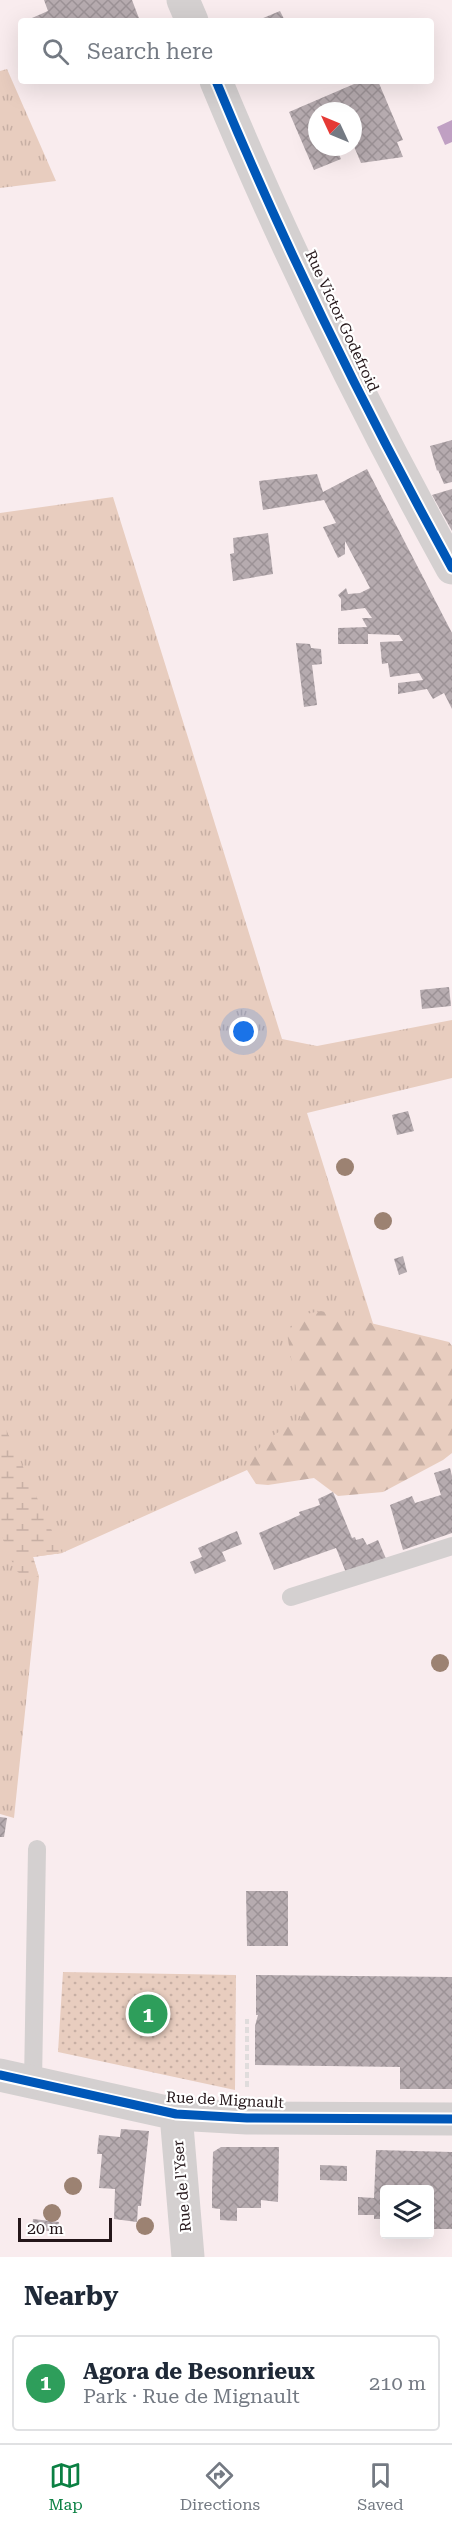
<!DOCTYPE html>
<html lang="en">
<head>
<meta charset="utf-8">
<style>
  :root { --surface:#fff; --page:#f6f6f7; --text:#1f2937; --muted:#747a83; --line:#e0e1e3; --accent:#0b8043 }
  body { margin:0; font-family:"Roboto Serif",serif; background:var(--page); color:var(--text) }
  .controls { position:absolute; right:18px; bottom:18px; display:grid; overflow:hidden; border-radius:6px; box-shadow:0 6px 24px #0002 }
  .controls button { width:54px; height:54px; display:grid; place-items:center; padding:0; border:0; border-bottom:2px solid var(--line); background:var(--surface); color:var(--text); font:30px sans-serif }
  .compass { position:absolute; left:308px; top:102px; width:54px; height:54px; border-radius:50%; background:var(--surface); box-shadow:0 6px 24px #0002; rotate:314deg }
  .scale { position:absolute; left:18px; bottom:15px; width:94px; box-sizing:border-box; padding-left:6px; border:3px solid #241619; border-top:0; font-size:16px; line-height:21px; white-space:nowrap; color:#241619; -webkit-text-stroke:4px #fff; paint-order:stroke }
  .you { position:absolute; left:244px; top:1032px; width:21px; height:21px; margin:-15px; border:4px solid #fff; border-radius:50%; background:#1a73e8; box-shadow:0 0 0 9px #1a73e833 }
  .badge { display:grid; place-items:center; width:39px; height:39px; border-radius:50%; background:var(--accent); color:#fff; font-size:20px; font-weight:700 }
  .pin { position:absolute; translate:-50% -50%; border:3px solid #fff; box-shadow:0 2px 6px #0006 }
  .list { margin:0; padding:0; list-style:none }
  h2 { display:flex; justify-content:space-between; align-items:center; height:78px; margin:0; padding:0 24px; font-size:26px }
  h2 small { font-size:20px; font-weight:400; color:var(--muted) }
  .list li { display:grid; grid-template-columns:39px 1fr auto; gap:18px; align-items:center; box-sizing:border-box; height:96px; margin:0 12px 12px; padding:0 12px; border:2px solid var(--line); border-radius:6px }
  .list b { display:block; font-size:22px; white-space:nowrap }
  .list p { margin:0; font-size:20px; white-space:nowrap; color:var(--muted) }
  .list em { font-size:20px; font-style:normal; color:var(--muted) }
  .icon { flex:none; width:33px; height:33px; fill:none; stroke:currentColor; stroke-width:2; stroke-linecap:round; stroke-linejoin:round }
  .map { position:relative; flex:none; width:452px; height:2257px; overflow:hidden }
  .search { position:absolute; background:var(--surface); box-shadow:0 6px 24px #0002; left:18px; right:18px; top:18px; height:66px; display:flex; align-items:center; gap:15px; box-sizing:border-box; padding:0 21px; border-radius:6px; color:var(--muted); font-size:22px }
  .sheet { height:186px; background:var(--surface) }
  nav { display:flex; justify-content:space-around; align-items:center; box-sizing:border-box; height:84px; border-top:2px solid var(--line); background:var(--surface); font-size:16px; color:var(--muted) }
  nav a { display:grid; justify-items:center; gap:3px }
  nav .on { color:var(--accent) }
  .map>svg:first-child { display:block }
  .grass { fill:url(#grass-tufts) }
  .forest { fill:url(#forest-firs) }
  .wetland { fill:url(#wetland-marsh) }
  .park { fill:url(#park-dots) }
  .water { fill:#c0a0c3 }
  .building { fill:url(#building-cross-hatch) }
  .lines { fill:none; stroke-linecap:round; stroke-linejoin:round }
  .path { stroke:#e0dcdc; stroke-width:4; stroke-dasharray:6 3; stroke-linecap:butt }
  .service { stroke:#d4d0d0; stroke-width:18 }
  .minor { stroke:#d4d0d0; stroke-width:33 }
  .tertiary { stroke:#d4d0d0; stroke-width:33 }
  .cycleway-casing { stroke:#fff; stroke-width:13 }
  .cycleway { stroke:#0057b8; stroke-width:9 }
  .tree { fill:#9c8272 }
  .labels { text-anchor:middle; dominant-baseline:central; stroke-width:4.5; stroke-linejoin:round; paint-order:stroke }
  .street-label { font-size:15px; fill:#241619; stroke:#fff }
</style>
</head>
<body>
<div class="map">
<svg width="452" height="2257" viewBox="0 0 452 2257">
  <defs>
    <pattern id="grass-tufts" width="24" height="20" patternUnits="userSpaceOnUse" patternTransform="scale(1.5)"><rect width="24" height="20" fill="#e8cdbf"/><path d="M3 7l-1-3M5 7V3M7 7l1-3M15 17l-1-3M17 17v-4M19 17l1-3" fill="none" stroke="#c7afa4"/></pattern>
    <pattern id="forest-firs" width="22" height="20" patternUnits="userSpaceOnUse" patternTransform="scale(1.5)"><rect width="22" height="20" fill="#e8cdbf"/><path d="M5 1l3.5 6h-7zM16 11l3.5 6h-7z" fill="#c7afa4"/></pattern>
    <pattern id="wetland-marsh" width="20" height="14" patternUnits="userSpaceOnUse" patternTransform="scale(1.5)"><rect width="20" height="14" fill="#e8cdbf"/><path d="M1 5h8M5 5V1M11 12h8M15 12V8" fill="none" stroke="#c7afa4"/></pattern>
    <pattern id="park-dots" width="8" height="8" patternUnits="userSpaceOnUse" patternTransform="scale(1.5)"><rect width="8" height="8" fill="#e8cdbf"/><path d="M2 2h.1M6 6h.1" fill="none" stroke="#c7afa4" stroke-width="1.8" stroke-linecap="round"/></pattern>
    <pattern id="building-cross-hatch" width="8" height="8" patternUnits="userSpaceOnUse" patternTransform="scale(1.5)"><rect width="8" height="8" fill="#b6abaf"/><path d="M0 0l8 8M0 8l8-8" fill="none" stroke="#9c9296"/></pattern>
  </defs>
  <rect width="100%" height="100%" fill="#f9ecee"/>
  <g class="grass">
    <path d="M7,69L56,181L0,188V71Z"/>
    <path d="M113,497L282,1039L317,1046L452,1020V1078L307,1113L403,1419L247,1470L62,1553L33,1557L39,1577L14,1818L0,1814V513Z"/>
  </g>
  <path class="forest" d="M321,1311L449,1342L452,1346V1453L443,1460L383,1492L338,1496L314,1478L268,1485L256,1484L247,1470C259,1439 275,1435 301,1419L287,1333L301,1315Z"/>
  <path class="wetland" d="M0,1416L62,1553L33,1557L39,1577L22,1576L15,1569L0,1532Z"/>
  <path class="park" d="M63,1972L236,1975L235,2090L58,2052Z"/>
  <path class="water" d="M452,120V142L445,145L437,127Z"/>
  <g class="building">
    <path d="M44,0H132L140,21H25L48,11Z"/>
    <path d="M280,11L285,21H256Z"/>
    <path d="M361,81H378L403,140L397,142L403,157L361,163L353,144V111H317V147H336L341,159L314,170L289,112Z"/>
    <path d="M452,440V482L444,484L438,470L437,471L430,446Z"/>
    <path d="M367,469L452,633V709L444,693L433,699L427,689L398,694V683L423,680L419,673L390,677L388,663L382,664L380,642L403,641L399,635L368,634V644H338V628L367,627L362,618H372L365,608L341,611V599L338,595L346,588L348,594L360,593L370,588L345,541V554L338,558L323,527L336,523L324,500L263,510L259,481L317,474L323,492Z"/>
    <path d="M452,489V531L432,495Z"/>
    <path d="M268,533L273,574L233,581L230,554L234,553L233,538Z"/>
    <path d="M296,643L310,644L311,648L321,649L322,664L312,665L317,705L304,707Z"/>
    <path d="M449,987L451,1006L422,1009L420,990Z"/>
    <path d="M408,1111L414,1131L397,1135L392,1115Z"/>
    <path d="M403,1256L407,1272L399,1275L394,1259Z"/>
    <path d="M450,1468L452,1476V1533L403,1550L390,1505L412,1496L415,1503L441,1495L434,1473Z"/>
    <path d="M333,1492L352,1538L355,1537L356,1540L363,1538L367,1545L378,1540L387,1561L347,1575L336,1548L274,1570L259,1533L300,1515L299,1512L320,1505L318,1499Z"/>
    <path d="M237,1531L242,1544L222,1552L226,1561L195,1574L190,1562L202,1557L198,1548Z"/>
    <path d="M0,1817L7,1818L4,1837H0Z"/>
    <path d="M246,1891H288V1946H247Z"/>
    <path d="M256,1975L452,1977V2089H400V2067L255,2065V2026L258,2015H256Z"/>
    <path d="M121,2129L149,2131L141,2206H138L137,2222L114,2219L115,2189L99,2188L102,2154H97L99,2135L120,2137Z"/>
    <path d="M221,2147H279L278,2202L261,2200V2208H237V2221L220,2220V2209L212,2208V2191L213,2152Z"/>
    <path d="M376,2150L452,2152V2229H430V2190H384V2219H374V2215H358V2197L374,2198Z"/>
    <path d="M320,2165L347,2166V2181L320,2180Z"/>
    <path d="M33,2219L59,2222L58,2232L32,2229Z"/>
    <rect x="387" y="2234" width="42" height="3"/>
  </g>
  <g class="lines">
    <path class="path" d="M247,2087V2019"/>
    <g class="service">
      <path d="M291,1597L452,1546"/>
      <path d="M33,2082L37,1849"/>
    </g>
    <g class="minor">
      <path d="M183,0L192,21"/>
      <path d="M216,81C285,248 365,410 452,568"/>
      <path d="M176,2114L247,2118L452,2119"/>
    </g>
    <path class="tertiary" d="M0,2075L176,2114L188,2257"/>
    <g class="cycleway-casing">
      <g id="cycleway">
        <path d="M216,81C285,248 365,410 452,568"/>
        <path d="M0,2075L176,2114L247,2118L452,2119"/>
      </g>
    </g>
    <use href="#cycleway" class="cycleway"/>
  </g>
  <g class="tree">
    <circle cx="345" cy="1167" r="9"/>
    <circle cx="383" cy="1221" r="9"/>
    <circle cx="440" cy="1663" r="9"/>
    <circle cx="73" cy="2186" r="9"/>
    <circle cx="52" cy="2213" r="9"/>
    <circle cx="145" cy="2226" r="9"/>
  </g>
  <g class="labels">
    <g class="street-label">
      <text transform="translate(342 321) rotate(65)">Rue Victor Godefroid</text>
      <text transform="translate(225 2100) rotate(3)">Rue de Mignault</text>
      <text transform="translate(182 2186) rotate(-95)">Rue de l'Yser</text>
    </g>
  </g>
</svg>
<div class="controls">
<button><svg class="icon" aria-label="layers" viewBox="0 0 24 24"><path d="M12 4l9 5-9 5-9-5zM3 14l9 5 9-5"/></svg></button>
</div>
<svg class="compass" viewBox="-18 -18 36 36"><path d="M0-13l5 13h-10z" fill="#e53935"/><path d="M0 13l5-13h-10z" fill="#747a83"/></svg>
<div class="scale">20 m</div>
<div class="you"></div>
<div class="pin badge" style="left:148px;top:2014px;background:#2e9e5b">1</div>
<div class="search"><svg class="icon" aria-label="search" viewBox="0 0 24 24"><circle cx="10" cy="10" r="6"/><path d="M15 15l6 6"/></svg>Search here</div>
</div>
<section class="sheet">
<h2>Nearby<small></small></h2>
<ul class="list">
<li><span class="badge" style="background:#2e9e5b">1</span><div><b>Agora de Besonrieux</b><p>Park · Rue de Mignault</p></div><em>210 m</em></li>
</ul>
</section>
<nav>
<a class="on"><svg class="icon" aria-label="map" viewBox="0 0 24 24"><path d="M3 6l6-2 6 2 6-2v14l-6 2-6-2-6 2zM9 4v14M15 6v14"/></svg>Map</a>
<a><svg class="icon" aria-label="directions" viewBox="0 0 24 24"><path d="M12 3l9 9-9 9-9-9zM9 14v-3h6M13 9l2 2-2 2"/></svg>Directions</a>
<a><svg class="icon" aria-label="saved" viewBox="0 0 24 24"><path d="M7 4h10v16l-5-4-5 4z"/></svg>Saved</a>
</nav>
</body>
</html>
